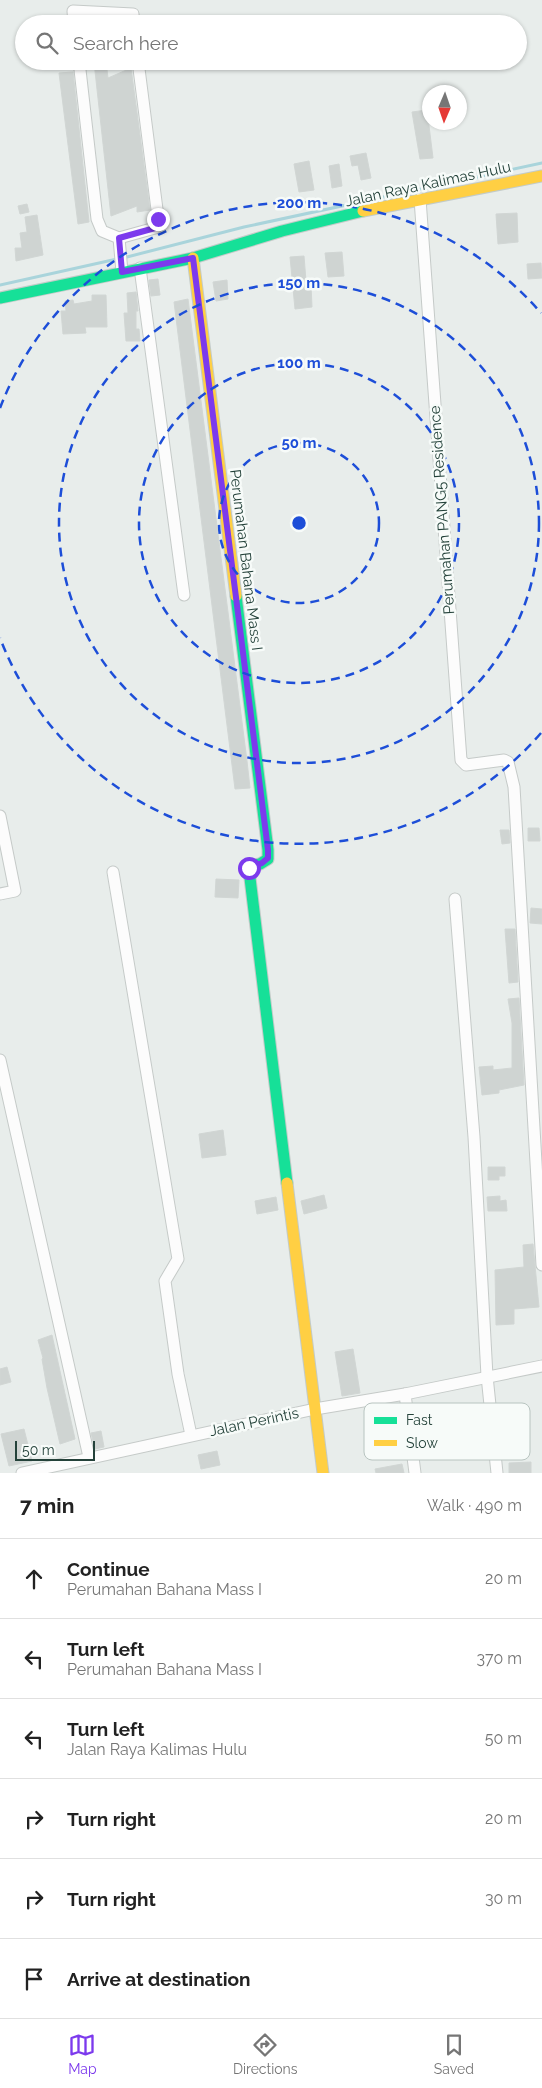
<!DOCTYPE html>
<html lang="en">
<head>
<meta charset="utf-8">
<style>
  :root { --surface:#fff; --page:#f2f2f2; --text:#222; --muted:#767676; --line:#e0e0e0; --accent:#7c3aed }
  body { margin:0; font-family:Raleway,sans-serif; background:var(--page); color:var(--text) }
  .compass { position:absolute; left:422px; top:85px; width:45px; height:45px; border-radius:50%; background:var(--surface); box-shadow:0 1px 4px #0004; rotate:182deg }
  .scale { position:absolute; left:15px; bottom:12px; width:80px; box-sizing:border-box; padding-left:5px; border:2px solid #24423a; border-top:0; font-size:14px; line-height:18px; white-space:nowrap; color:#24423a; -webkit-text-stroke:4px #f7fbf9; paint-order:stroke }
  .stop { position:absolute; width:15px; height:15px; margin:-11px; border:4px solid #7c3aed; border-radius:50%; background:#fff }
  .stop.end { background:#7c3aed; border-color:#fff; box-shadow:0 1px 5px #0008 }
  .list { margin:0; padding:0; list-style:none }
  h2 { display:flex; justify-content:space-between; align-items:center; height:65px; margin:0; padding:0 20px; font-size:21px }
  h2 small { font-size:16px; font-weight:400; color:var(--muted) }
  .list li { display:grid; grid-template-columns:32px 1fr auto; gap:15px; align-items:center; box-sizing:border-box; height:80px; padding:0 20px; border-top:1px solid var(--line) }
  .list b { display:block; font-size:19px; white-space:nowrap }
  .list p { margin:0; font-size:16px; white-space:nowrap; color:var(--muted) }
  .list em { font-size:16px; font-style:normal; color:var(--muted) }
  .icon { flex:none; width:28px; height:28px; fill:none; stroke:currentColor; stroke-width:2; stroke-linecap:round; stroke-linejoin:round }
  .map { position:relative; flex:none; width:542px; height:1473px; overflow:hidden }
  .search { position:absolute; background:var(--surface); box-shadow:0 1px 4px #0004; left:15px; right:15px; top:15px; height:55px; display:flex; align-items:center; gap:12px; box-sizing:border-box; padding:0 18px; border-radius:28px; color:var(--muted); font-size:19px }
  .sheet { height:545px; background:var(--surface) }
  nav { display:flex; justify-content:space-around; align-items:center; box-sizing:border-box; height:70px; border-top:1px solid var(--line); background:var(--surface); font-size:14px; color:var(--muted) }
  nav a { display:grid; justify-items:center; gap:2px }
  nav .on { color:var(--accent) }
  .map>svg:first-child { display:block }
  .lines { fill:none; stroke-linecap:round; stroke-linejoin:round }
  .stream { stroke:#a9d4db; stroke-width:3 }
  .building { fill:#cfd4d2; stroke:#d1d6d4 }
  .street-casing { stroke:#c5cac8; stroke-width:13 }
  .fast-casing { stroke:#c3cbc8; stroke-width:13 }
  .slow-casing { stroke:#c3cbc8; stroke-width:13 }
  .street { stroke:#fcfcfc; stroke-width:11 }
  .fast { stroke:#16e098; stroke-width:11 }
  .slow { stroke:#ffcf43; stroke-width:11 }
  .route { stroke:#7c3aed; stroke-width:6 }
  .ring { fill:none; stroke:#1d4ed8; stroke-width:2.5; stroke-dasharray:9 6 }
  .labels { text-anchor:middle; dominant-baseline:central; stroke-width:5; stroke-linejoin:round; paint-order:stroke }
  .street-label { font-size:15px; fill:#24423a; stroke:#f7fbf9 }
  .key { fill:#f7fbf9; stroke:#b8c4c0; stroke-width:1 }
  .key-label { font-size:14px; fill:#24423a }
  .centre { fill:#1d4ed8; stroke:#f7fbf9; stroke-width:2.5 }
  .ring-label { font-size:15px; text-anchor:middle; font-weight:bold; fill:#1d4ed8; stroke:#f7fbf9; stroke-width:5; stroke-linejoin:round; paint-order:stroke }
</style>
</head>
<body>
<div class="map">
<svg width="542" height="1473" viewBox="0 0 542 1473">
  <rect width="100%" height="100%" fill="#e8edeb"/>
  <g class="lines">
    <g class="stream">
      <path d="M123,258L244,227L542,163"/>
      <path d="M0,285L117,259"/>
    </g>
  </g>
  <g class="building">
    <path d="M106,61L108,78L131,68L150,210L137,212V206L111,216L94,62Z"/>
    <path d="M73,72L89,222L78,224L59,73Z"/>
    <path d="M427,110L433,158L420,159L412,112Z"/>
    <path d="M366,153L371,178L361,180L358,165L352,166L350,156Z"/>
    <path d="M309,161L314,190L299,192L294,164Z"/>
    <path d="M339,164L342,186L332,188L329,166Z"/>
    <path d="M27,204L29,212L20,214L18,206Z"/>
    <path d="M517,213L518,242L498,244L496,214Z"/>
    <path d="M37,215L43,255L16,261L15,248H22L20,233L27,232L25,217Z"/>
    <path d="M342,252L344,276L328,277L325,253Z"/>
    <path d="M304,256L306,281L308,285H311L312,307L295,309L290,257Z"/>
    <path d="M541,263L542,278L528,279L527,264Z"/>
    <path d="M158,279L160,295L151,296L149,280Z"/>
    <path d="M227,280L228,299L216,301L213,282Z"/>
    <path d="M136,292L138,311H136V329H139L140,341H126L124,313H128L127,293Z"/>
    <path d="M92,295H106L107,327H85L86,333L63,334L61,311H66L65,301L73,300L74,304L92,301Z"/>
    <path d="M188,299L247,761L250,788L235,789L174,302Z"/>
    <path d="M528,828H539L540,841H528Z"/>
    <path d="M500,830H509L510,843L502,844Z"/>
    <path d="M216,879L239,880L238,898L215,897Z"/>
    <path d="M531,908L542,909V924L530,923Z"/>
    <path d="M505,929H515L518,982L509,983Z"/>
    <path d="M519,998L524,1085L499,1090V1093L482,1095L479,1067L493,1066V1070L512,1068V1023L508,999Z"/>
    <path d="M223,1130L226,1155L202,1158L199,1134Z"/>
    <path d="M488,1167H505V1176H499V1180H488Z"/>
    <path d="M324,1195L327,1208L304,1214L301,1201Z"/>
    <path d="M500,1196V1201L506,1200L507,1211H488L487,1197Z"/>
    <path d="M276,1197L278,1210L257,1214L255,1201Z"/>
    <path d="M533,1244L539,1307L514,1309V1324L496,1325L495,1270L524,1267L523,1245Z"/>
    <path d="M52,1335L75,1439L60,1444L47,1388L42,1359L43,1358L38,1340Z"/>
    <path d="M353,1349L360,1393L342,1396L335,1352Z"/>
    <path d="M7,1367L11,1382L0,1385V1369Z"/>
    <path d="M24,1429L32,1461L9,1466L1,1434Z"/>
    <path d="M101,1431L104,1447L95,1449L91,1433Z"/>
    <path d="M217,1451L220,1465L201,1469L198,1455Z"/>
    <path d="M531,1462V1473H509V1463Z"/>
    <path d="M402,1464L404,1473H376L375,1469Z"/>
  </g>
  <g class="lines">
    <g class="street-casing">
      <g id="street">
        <path d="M74,24L73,11L133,14L134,24"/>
        <path d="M79,61L97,219L102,231L119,238L122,272"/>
        <path d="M420,199L461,760L466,765L504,760L508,762L514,787L542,1265"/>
        <path d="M119,238L155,228L159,225L138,61"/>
        <path d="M140,268L184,595"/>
        <path d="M0,816L15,891L0,894"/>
        <path d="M113,872L178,1259L165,1281L178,1374L191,1435"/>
        <path d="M455,899L474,1137L487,1376L497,1473"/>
        <path d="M0,1060L89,1457"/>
        <path d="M405,1394L415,1473"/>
        <path d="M22,1473L315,1409L405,1394L542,1366"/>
      </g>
    </g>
    <g class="fast-casing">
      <g id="fast">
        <path d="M0,298L193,258L282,231L363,211"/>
        <path d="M236,596L268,850V859L260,864L251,865L249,870L287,1183"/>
      </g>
    </g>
    <g class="slow-casing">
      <g id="slow">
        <path d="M363,211L542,176"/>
        <path d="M193,258L236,596"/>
        <path d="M287,1183L323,1473"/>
      </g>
    </g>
    <use href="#street" class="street"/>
    <use href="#fast" class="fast"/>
    <use href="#slow" class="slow"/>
  </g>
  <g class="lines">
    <path class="route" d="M158,219L159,225L155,228L119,238L122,272L193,258L268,850V858L262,863L249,868"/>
  </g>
  <g class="ring">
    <circle cx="299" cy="523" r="80"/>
    <circle cx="299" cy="523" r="160"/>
    <circle cx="299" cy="523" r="240"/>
    <path d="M541 733A320 320 0 0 1 0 638M0 408A320 320 0 0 1 541 313"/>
  </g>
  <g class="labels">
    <g class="street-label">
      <text transform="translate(428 184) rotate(-12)">Jalan Raya Kalimas Hulu</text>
      <text transform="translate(442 510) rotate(-94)">Perumahan PANG5 Residence</text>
      <text transform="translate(246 560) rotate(83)">Perumahan Bahana Mass I</text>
      <text transform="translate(254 1422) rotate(-12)">Jalan Perintis</text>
    </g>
  </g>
  <rect x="364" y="1403" width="166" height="57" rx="8" class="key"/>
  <rect x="374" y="1417" width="23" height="7" fill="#16e098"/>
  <rect x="374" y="1440" width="23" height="6" fill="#ffcf43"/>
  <g class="key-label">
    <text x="406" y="1425">Fast</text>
    <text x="406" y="1448">Slow</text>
  </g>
  <circle cx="299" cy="523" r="8" class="centre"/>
  <g class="ring-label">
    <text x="299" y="208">200 m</text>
    <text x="299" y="288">150 m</text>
    <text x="299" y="368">100 m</text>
    <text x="299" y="448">50 m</text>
  </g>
</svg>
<svg class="compass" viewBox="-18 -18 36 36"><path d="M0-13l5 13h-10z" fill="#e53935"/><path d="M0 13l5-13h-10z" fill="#767676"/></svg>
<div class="scale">50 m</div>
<div class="stop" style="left:249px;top:868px"></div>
<div class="stop end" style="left:158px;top:219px"></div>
<div class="search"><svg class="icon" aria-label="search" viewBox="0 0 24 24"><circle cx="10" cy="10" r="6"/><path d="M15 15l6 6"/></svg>Search here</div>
</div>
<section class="sheet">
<h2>7 min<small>Walk · 490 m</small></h2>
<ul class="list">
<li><svg class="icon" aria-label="ahead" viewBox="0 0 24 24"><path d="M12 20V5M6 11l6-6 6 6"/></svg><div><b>Continue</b><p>Perumahan Bahana Mass I</p></div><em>20 m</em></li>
<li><svg class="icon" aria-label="left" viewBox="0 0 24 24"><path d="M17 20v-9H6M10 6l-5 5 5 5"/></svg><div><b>Turn left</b><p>Perumahan Bahana Mass I</p></div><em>370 m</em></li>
<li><svg class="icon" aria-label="left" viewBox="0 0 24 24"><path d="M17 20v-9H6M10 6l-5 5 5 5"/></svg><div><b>Turn left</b><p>Jalan Raya Kalimas Hulu</p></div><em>50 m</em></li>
<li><svg class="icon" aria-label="right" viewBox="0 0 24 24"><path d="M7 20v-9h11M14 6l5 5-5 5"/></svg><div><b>Turn right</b></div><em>20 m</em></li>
<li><svg class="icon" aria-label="right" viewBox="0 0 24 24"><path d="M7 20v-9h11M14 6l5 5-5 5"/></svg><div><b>Turn right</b></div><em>30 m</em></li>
<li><svg class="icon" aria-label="arrive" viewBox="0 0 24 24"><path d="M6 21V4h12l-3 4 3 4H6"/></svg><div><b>Arrive at destination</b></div></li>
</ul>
</section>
<nav>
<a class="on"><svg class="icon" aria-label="map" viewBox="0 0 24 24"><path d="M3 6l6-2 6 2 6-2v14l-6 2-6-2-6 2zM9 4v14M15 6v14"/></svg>Map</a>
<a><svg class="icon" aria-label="directions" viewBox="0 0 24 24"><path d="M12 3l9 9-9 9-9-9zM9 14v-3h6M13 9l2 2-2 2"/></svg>Directions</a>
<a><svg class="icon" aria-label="saved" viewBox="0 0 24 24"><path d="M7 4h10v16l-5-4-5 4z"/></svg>Saved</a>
</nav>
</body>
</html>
